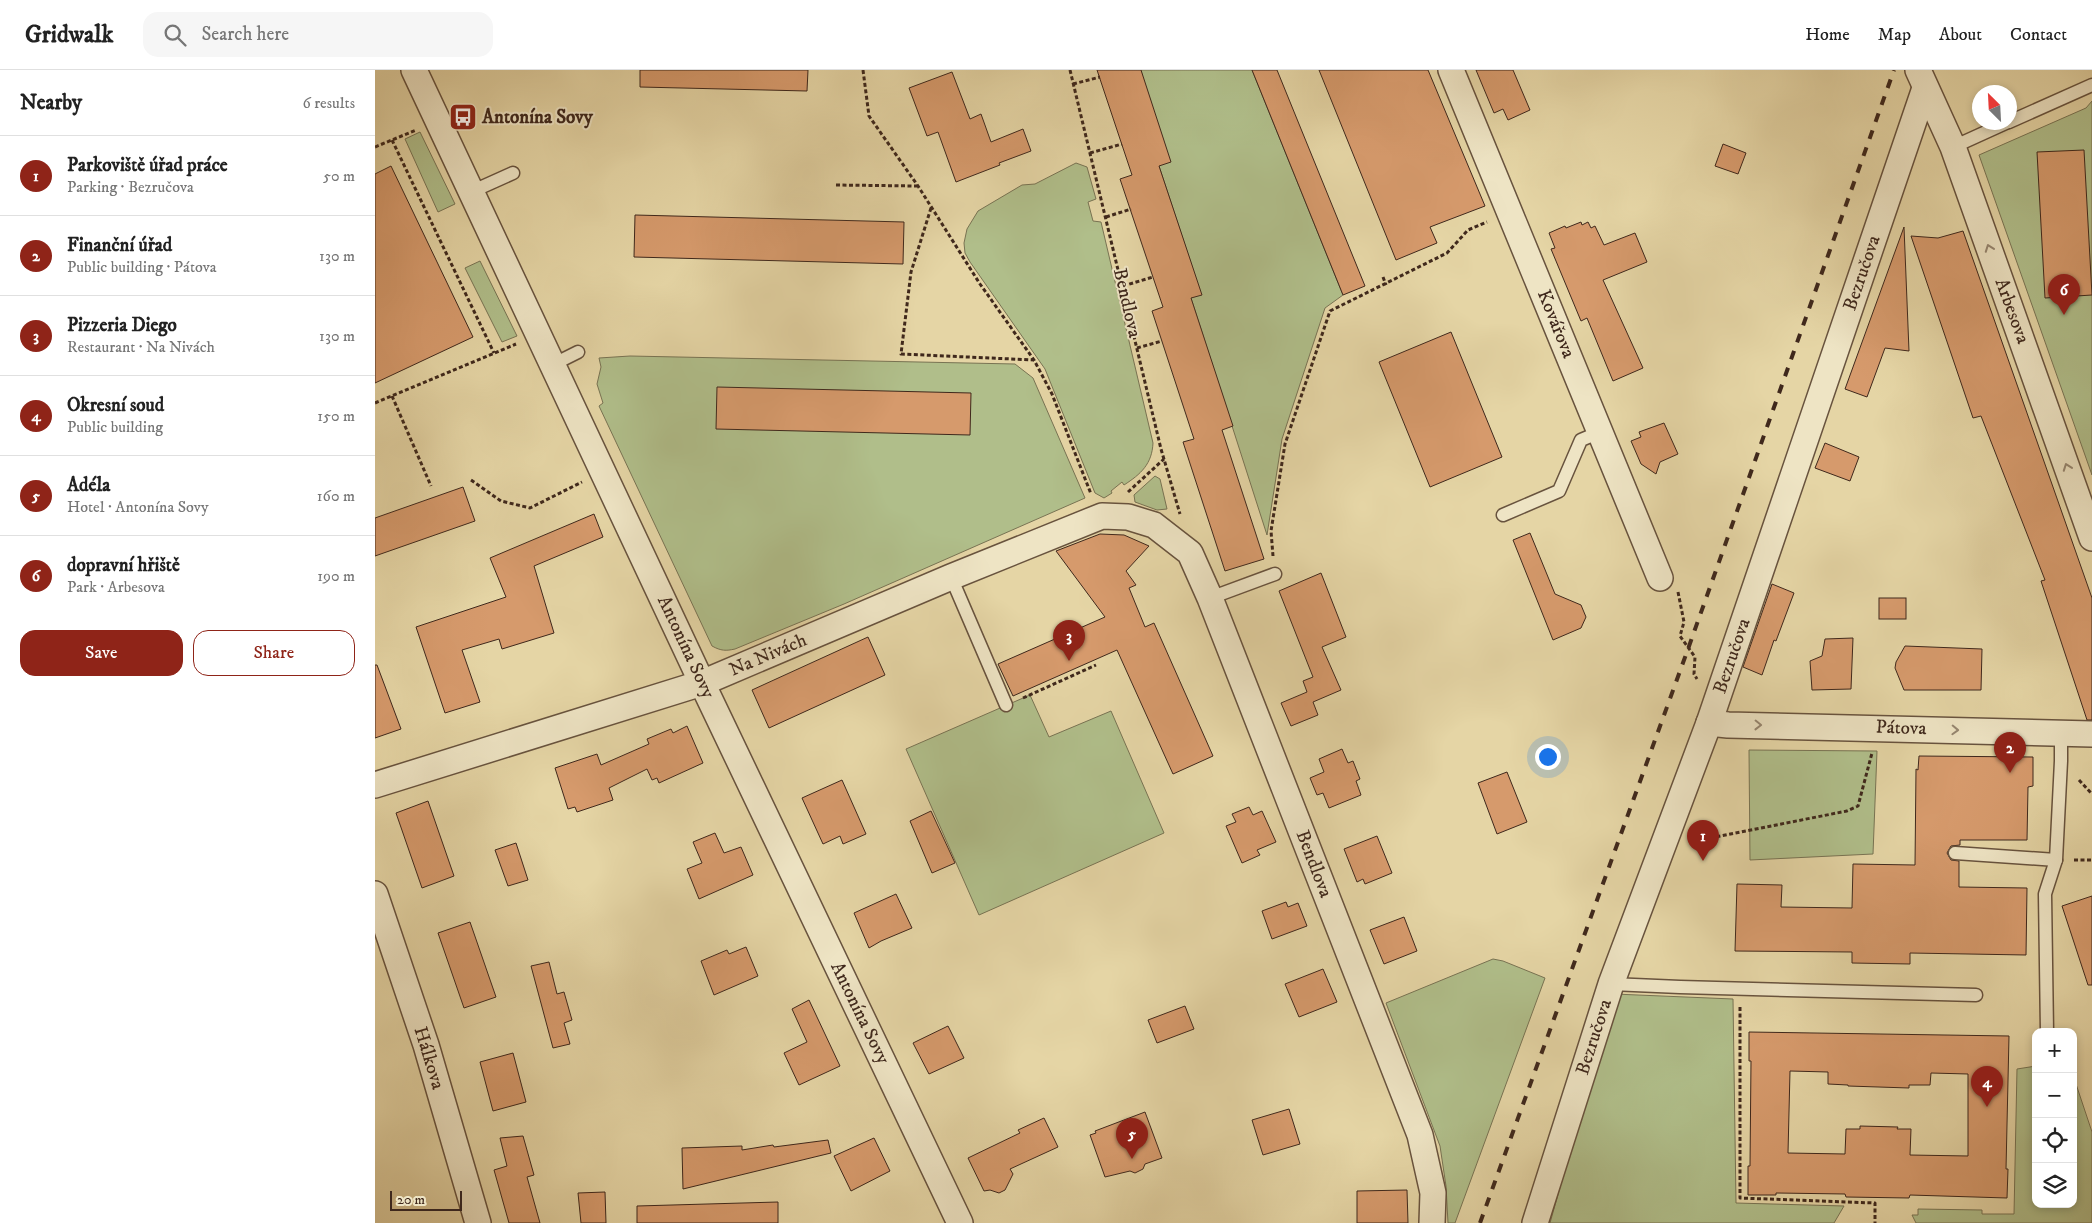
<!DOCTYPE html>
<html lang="en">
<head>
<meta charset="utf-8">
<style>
  :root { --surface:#fff; --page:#f6f6f6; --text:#222; --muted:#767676; --line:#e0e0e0; --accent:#8f2418 }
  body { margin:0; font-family:"IM FELL DW Pica",serif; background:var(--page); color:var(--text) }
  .controls { position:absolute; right:15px; bottom:15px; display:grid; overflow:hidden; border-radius:10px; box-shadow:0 2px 8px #0003 }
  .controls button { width:45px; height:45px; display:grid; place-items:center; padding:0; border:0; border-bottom:1px solid var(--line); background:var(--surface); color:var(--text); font:25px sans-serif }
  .compass { position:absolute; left:1597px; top:15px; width:45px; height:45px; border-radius:50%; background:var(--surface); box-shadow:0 2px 8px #0003; rotate:336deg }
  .scale { position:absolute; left:15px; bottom:12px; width:72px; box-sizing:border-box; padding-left:5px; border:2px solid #3f281c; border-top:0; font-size:14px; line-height:18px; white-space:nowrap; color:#3f281c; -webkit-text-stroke:4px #eee4c4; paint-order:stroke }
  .you { position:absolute; left:1172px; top:686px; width:18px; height:18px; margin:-12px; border:4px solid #fff; border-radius:50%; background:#1a73e8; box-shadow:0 0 0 8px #1a73e833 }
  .badge { display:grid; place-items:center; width:32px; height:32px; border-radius:50%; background:var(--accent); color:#fff; font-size:16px; font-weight:700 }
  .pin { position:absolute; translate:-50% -41px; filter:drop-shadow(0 1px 2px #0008) }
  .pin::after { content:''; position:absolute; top:26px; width:18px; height:15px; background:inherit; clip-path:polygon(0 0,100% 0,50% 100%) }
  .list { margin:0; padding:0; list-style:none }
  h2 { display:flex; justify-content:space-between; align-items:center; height:65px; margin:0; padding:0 20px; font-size:21px }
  h2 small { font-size:16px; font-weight:400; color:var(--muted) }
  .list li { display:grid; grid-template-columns:32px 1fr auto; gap:15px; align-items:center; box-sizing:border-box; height:80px; padding:0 20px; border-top:1px solid var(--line) }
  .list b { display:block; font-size:19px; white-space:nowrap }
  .list p { margin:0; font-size:16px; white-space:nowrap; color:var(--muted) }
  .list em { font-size:16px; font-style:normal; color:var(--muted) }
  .actions { display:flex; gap:10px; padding:15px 20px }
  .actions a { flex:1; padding:11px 0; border:1px solid var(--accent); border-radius:15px; text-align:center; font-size:18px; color:var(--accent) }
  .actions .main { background:var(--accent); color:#fff }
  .icon { flex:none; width:28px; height:28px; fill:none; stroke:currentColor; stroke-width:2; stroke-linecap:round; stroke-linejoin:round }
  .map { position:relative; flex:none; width:1717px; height:1153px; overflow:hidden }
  header { display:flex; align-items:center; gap:30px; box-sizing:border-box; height:70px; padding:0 25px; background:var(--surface); border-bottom:1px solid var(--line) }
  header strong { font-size:24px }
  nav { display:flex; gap:28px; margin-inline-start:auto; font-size:18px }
  .search { width:350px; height:45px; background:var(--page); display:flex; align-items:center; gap:12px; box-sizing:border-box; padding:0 18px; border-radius:15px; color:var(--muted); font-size:19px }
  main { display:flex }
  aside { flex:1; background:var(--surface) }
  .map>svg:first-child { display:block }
  .green { fill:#b0be8a; stroke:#787353 }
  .building { fill:#d69a6c; stroke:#3f281c; fill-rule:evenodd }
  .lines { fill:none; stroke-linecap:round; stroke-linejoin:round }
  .service-casing { stroke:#68533e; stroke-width:15 }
  .minor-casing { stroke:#68533e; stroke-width:28 }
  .path { stroke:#3f281c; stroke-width:3; stroke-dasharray:4 2.5; stroke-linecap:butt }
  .service { stroke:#eee4c4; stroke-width:12 }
  .minor { stroke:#eee4c4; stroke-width:25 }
  .rail { stroke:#3f281c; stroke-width:4; stroke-dasharray:9 9; stroke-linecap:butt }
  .oneway { stroke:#968670 }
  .labels { text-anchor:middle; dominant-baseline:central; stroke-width:4; stroke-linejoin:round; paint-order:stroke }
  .poi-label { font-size:19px; font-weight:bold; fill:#3f281c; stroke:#eee4c4; text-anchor:start }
  .street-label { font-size:19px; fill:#3f281c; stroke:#eee4c4 }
</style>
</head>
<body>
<header>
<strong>Gridwalk</strong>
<div class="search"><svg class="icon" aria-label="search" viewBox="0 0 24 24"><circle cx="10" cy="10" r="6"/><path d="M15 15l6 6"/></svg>Search here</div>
<nav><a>Home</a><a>Map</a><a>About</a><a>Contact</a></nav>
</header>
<main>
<aside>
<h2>Nearby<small>6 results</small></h2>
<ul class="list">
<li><span class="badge">1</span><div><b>Parkoviště úřad práce</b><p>Parking · Bezručova</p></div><em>50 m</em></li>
<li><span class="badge">2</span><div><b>Finanční úřad</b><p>Public building · Pátova</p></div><em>130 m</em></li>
<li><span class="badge">3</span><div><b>Pizzeria Diego</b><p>Restaurant · Na Nivách</p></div><em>130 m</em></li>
<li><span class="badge">4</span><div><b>Okresní soud</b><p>Public building</p></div><em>150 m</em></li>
<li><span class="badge">5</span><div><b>Adéla</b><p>Hotel · Antonína Sovy</p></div><em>160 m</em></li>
<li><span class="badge">6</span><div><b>dopravní hřiště</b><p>Park · Arbesova</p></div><em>190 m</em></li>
</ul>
<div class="actions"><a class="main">Save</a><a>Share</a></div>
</aside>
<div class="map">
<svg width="1717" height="1153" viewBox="0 0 1717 1153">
  <rect width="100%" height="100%" fill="#e5d5a5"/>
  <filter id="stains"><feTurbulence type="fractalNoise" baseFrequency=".004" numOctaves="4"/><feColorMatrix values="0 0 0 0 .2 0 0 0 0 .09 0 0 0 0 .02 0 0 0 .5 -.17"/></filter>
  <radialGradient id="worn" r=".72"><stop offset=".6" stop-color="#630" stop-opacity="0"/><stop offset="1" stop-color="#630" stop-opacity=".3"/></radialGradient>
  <g class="green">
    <path d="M766,0H877L968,225L950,238L907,369L892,465L816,228L826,224L784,96Z"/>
    <path d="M1717,31V405L1604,85L1711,38Z"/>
    <path d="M45,62L80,134L63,142L30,69Z"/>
    <path d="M701,93L712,97L721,129L713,132L718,151L726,152L778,373C777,394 766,404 749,415L747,412L736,421L737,423L729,428L720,423L670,299L595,192L590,183L589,173L592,159L603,141L647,115L660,114Z"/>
    <path d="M105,191L142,266L127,272L90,198Z"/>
    <path d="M255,286L640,294L658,308L710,428L469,534L360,579C351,581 346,581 337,576L224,336L228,333L222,314L226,297L224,288Z"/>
    <path d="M780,406L785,409L792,439L782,440L760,432L759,425Z"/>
    <path d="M655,625L674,667L736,641L789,763L604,845L531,679Z"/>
    <path d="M1374,680L1502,681L1498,784L1375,790Z"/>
    <path d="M1118,889L1128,891L1170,908L1080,1153H1073L1071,1116L1065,1076L1011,933Z"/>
    <path d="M1239,924L1358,929L1361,1133L1469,1136L1459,1153H1175Z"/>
    <path d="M1661,996V1134H1698V1005L1717,1062V1153H1541L1537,1145H1543V1139L1607,1140V1144H1639L1642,999Z"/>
  </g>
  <g class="building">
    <path d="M265,0H433L432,21L265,17Z"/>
    <path d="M722,0H766L796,92L784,96L827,225L816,228L858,356L847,360L889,489L850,501L808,372L819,369L777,241L788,237L745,109L757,105Z"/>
    <path d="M877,0H902L990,216L968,225Z"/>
    <path d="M944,0H1053L1110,136L1055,157L1062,173L1021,190Z"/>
    <path d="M1101,0H1138L1155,40L1133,50L1128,39L1119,43Z"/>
    <path d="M577,2L595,49L606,44L616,72L648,59L656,81L624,93L625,95L581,112L563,62L552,66L534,18Z"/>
    <path d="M1348,74L1371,83L1363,104L1340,96Z"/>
    <path d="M1709,80L1717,225L1670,228L1662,82Z"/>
    <path d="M16,96L98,267L0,313V104Z"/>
    <path d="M260,145L529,152L528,194L259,187Z"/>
    <path d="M1206,152L1207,155L1213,152L1216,158L1220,156L1229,175L1260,163L1272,192L1228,210L1268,298L1238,311L1212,248L1206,251L1176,179L1180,178L1174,163L1190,156L1191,158Z"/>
    <path d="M1529,157L1534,281L1510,278L1492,327L1470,319Z"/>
    <path d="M1588,161L1717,528V650H1712L1666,511L1670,510L1606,346L1598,348L1536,166L1563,168Z"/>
    <path d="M1076,262L1127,387L1055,417L1004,292Z"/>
    <path d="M342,317L596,323L595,365L341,359Z"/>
    <path d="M1289,353L1303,384L1285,392L1281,404L1266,394L1256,371L1266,367L1264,362Z"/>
    <path d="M1450,373L1484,387L1475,411L1440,398Z"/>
    <path d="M88,417L100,451L0,486V448Z"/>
    <path d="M219,444L228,467L159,496L179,563L127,579L124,569L87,580L105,632L70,643L41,557L131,527L115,488Z"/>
    <path d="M1155,463L1180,524L1206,535L1211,547L1206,558L1178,570L1138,470Z"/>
    <path d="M725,464L749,465L774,476L751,501L761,515L754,518L770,557L779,553L838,686L798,704L742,580L638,626L623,594L730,547L681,481Z"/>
    <path d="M946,503L971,567L947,577L966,620L938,632L943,645L916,656L906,633L932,622L928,611L938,607L904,521Z"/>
    <path d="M1397,514L1419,523L1401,571L1399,570L1387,605L1368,597Z"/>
    <rect x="1504" y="528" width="27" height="21"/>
    <path d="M493,567L510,605L394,658L377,620Z"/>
    <path d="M1478,568L1476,619L1437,620L1435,591L1447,586L1450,569Z"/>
    <path d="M1530,576L1607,579L1606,620H1529L1520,598L1521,592Z"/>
    <path d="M0,595H2L26,659L0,668Z"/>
    <path d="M312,656L328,693L284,713L282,708L277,710L272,699L234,718L238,730L202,742L200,737L193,739L180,698L222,684L226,695L274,674L272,669L296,659L298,663Z"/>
    <path d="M967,679L973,693L978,691L985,709L981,711L986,725L954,738L948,723L942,725L935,708L949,702L944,689Z"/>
    <path d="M1544,686L1658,687V716L1653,717L1652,770H1585V775L1576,776L1572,783L1576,790L1584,791V817L1652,818L1651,885L1535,883V894L1477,893V882L1360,881L1362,814L1407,815L1406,837L1477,838L1478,794L1540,795L1541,699L1543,700Z"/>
    <path d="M1132,702L1152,752L1122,764L1103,713Z"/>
    <path d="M467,710L491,764L468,774L465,766L448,774L427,728Z"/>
    <path d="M53,731L79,806L47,818L21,743Z"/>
    <path d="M874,737L878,745L887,741L901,772L882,780L885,785L867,793L851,756L861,752L857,744Z"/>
    <path d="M556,741L580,793L557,803L535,751Z"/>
    <path d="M340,763L349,783L366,777L378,805L324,829L312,799L327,793L318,772Z"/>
    <path d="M1002,766L1017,803L990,814L988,809L982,812L969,779Z"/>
    <path d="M141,773L153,810L133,816L120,780Z"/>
    <path d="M521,824L537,858L506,871L494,878L479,843Z"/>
    <path d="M1717,826V915H1713L1687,836Z"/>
    <path d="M911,832L913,837L923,833L932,856L897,869L887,841Z"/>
    <path d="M1029,847L1042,881L1009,894L995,860Z"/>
    <path d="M95,852L121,927L89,938L63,863Z"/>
    <path d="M371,877L383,906L339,925L326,891L352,880L354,884Z"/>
    <path d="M174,892L182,924L189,922L197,950L189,953L195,974L178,978L156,896Z"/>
    <path d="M948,899L962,932L924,947L910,914Z"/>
    <path d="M434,930L465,996L424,1015L409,983L432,972L417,939Z"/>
    <path d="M810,936L819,959L782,973L773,950Z"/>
    <path d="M573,956L589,988L554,1004L538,973Z"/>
    <path d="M1374,962L1634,966L1631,1099H1633L1632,1128L1535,1125L1534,1128L1471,1127L1470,1124L1401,1123V1125H1373V1096H1375L1376,991H1374ZM1415,1001L1453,1002V1014L1473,1015V1016L1534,1018V1015H1555L1556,1003L1593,1004V1086L1535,1085L1536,1059H1522L1523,1057L1485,1056V1059H1471L1470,1084L1413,1083Z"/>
    <path d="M138,983L151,1032L118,1041L105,992Z"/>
    <path d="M914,1039L925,1074L888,1085L877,1050Z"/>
    <path d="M770,1042L787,1088L770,1094L768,1099L760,1103L755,1101L730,1107L715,1065L721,1063L720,1061Z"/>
    <path d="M669,1048L683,1077L635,1099L638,1104L630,1120L624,1123L615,1120L609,1121L593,1088L645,1063L643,1060Z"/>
    <path d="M148,1066L159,1105L152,1107L165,1153H134L119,1100L132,1096L125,1068Z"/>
    <path d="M499,1068L515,1101L476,1121L459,1086Z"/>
    <path d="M453,1070L456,1083L308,1119L307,1078L367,1076V1080L398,1075L399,1077Z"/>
    <path d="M1032,1120L1033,1153H982V1121Z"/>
    <path d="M230,1122L231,1153H206L203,1123Z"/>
    <path d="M403,1132V1153H262V1136Z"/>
  </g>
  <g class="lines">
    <g class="service-casing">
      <g id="service">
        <path d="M1634,52L1717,15"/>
        <path d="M1578,77L1633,52"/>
        <path d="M98,121L138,103"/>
        <path d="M179,294L203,282"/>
        <path d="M1128,445L1184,421L1206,370L1225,362"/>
        <path d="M576,507L631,635"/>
        <path d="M835,528L900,504"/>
        <path d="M1580,783L1681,790"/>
        <path d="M1236,914L1305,917L1601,925"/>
        <path d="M1672,962L1670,824L1681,790L1686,691V663"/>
      </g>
    </g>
    <g class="minor-casing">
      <g id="minor">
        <path d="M39,0L327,613L585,1153"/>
        <path d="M1076,0L1285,508"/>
        <path d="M1543,0L1578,77L1717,468"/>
        <path d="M1334,653L1353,655L1717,664"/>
        <path d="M0,715L327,613L576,507L727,446L753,447L779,455L815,483L835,528L1045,1065L1058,1123L1057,1153"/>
        <path d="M0,824L51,975L103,1153"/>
        <path d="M1160,1153L1236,914L1334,653L1550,18"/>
      </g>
    </g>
    <g class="path">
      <path d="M488,0L494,46L543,116L605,214L659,290L677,324L716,424"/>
      <path d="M695,0L786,379L805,444"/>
      <path d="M698,14L725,7"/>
      <path d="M17,70L119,283"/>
      <path d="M0,77L41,60"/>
      <path d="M715,83L747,74"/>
      <path d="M461,115L542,116"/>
      <path d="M556,138L536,202L526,284L659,290"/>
      <path d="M731,147L756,139"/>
      <path d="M1008,207L1011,215"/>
      <path d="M748,216L778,207"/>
      <path d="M762,278L787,271"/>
      <path d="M17,326L56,416"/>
      <path d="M0,333L141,274"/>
      <path d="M96,410L126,431L155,438L207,412"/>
      <path d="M753,422L789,389"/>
      <path d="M898,486L896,461L910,374L955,241L1072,183L1093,160L1112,152"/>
      <path d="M1303,522L1309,552L1305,566L1320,587L1319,604L1322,609"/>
      <path d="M648,628L721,595"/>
      <path d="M1704,710L1717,724"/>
      <path d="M1335,768L1472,741L1483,736L1497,683"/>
      <path d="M1699,790H1717"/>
      <path d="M1365,937V1128L1500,1133V1153"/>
    </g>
    <use href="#service" class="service"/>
    <use href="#minor" class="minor"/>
    <path class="rail" d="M1105,1153L1313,579L1519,0"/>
  </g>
  <defs><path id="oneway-chevron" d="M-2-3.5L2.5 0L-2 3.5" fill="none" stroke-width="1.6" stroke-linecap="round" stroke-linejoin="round" transform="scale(1.25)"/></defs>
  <g class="oneway">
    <use href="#oneway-chevron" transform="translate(1614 178) rotate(-110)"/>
    <use href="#oneway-chevron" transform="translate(1692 397) rotate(-110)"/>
    <use href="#oneway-chevron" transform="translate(1383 655) rotate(1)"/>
    <use href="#oneway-chevron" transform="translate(1580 660) rotate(2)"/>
  </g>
  <defs>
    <g id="bus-square" transform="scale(1.4375)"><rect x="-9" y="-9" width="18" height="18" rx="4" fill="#8f2418" stroke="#eee4c4"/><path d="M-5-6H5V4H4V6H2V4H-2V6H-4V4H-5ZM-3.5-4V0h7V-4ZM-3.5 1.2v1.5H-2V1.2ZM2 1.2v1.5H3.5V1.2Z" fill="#fff"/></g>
  </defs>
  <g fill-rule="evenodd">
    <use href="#bus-square" x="88" y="47"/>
  </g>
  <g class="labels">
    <g class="poi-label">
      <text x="107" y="47">Antonína Sovy</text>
    </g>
    <g class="street-label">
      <text transform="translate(1487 203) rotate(-71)">Bezručova</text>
      <text transform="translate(752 233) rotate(77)">Bendlova</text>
      <text transform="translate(1637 241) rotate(70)">Arbesova</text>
      <text transform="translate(1181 254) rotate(68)">Kovářova</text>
      <text transform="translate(311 577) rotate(65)">Antonína Sovy</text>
      <text transform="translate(393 585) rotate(-23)">Na Nivách</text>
      <text transform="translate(1357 586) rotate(-71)">Bezručova</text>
      <text transform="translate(1526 658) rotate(2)">Pátova</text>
      <text transform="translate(939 794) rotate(69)">Bendlova</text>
      <text transform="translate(485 943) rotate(64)">Antonína Sovy</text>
      <text transform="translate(1219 967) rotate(-72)">Bezručova</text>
      <text transform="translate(54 988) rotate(73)">Hálkova</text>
    </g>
  </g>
  <rect width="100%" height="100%" filter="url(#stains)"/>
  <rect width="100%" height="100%" fill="url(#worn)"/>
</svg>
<div class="controls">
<button>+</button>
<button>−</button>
<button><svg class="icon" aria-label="locate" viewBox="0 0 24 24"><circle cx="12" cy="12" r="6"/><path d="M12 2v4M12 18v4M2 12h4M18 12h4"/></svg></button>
<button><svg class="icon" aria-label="layers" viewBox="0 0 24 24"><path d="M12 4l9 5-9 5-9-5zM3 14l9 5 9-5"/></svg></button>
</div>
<svg class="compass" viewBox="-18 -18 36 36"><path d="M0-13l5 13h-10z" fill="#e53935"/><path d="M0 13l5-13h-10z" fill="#767676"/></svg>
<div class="scale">20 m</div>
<div class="you"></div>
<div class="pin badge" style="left:1328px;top:791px">1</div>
<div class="pin badge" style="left:1635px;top:703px">2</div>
<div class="pin badge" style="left:694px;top:591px">3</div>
<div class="pin badge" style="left:1612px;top:1037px">4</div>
<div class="pin badge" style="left:757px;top:1089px">5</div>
<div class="pin badge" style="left:1689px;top:245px">6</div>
</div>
</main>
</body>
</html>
